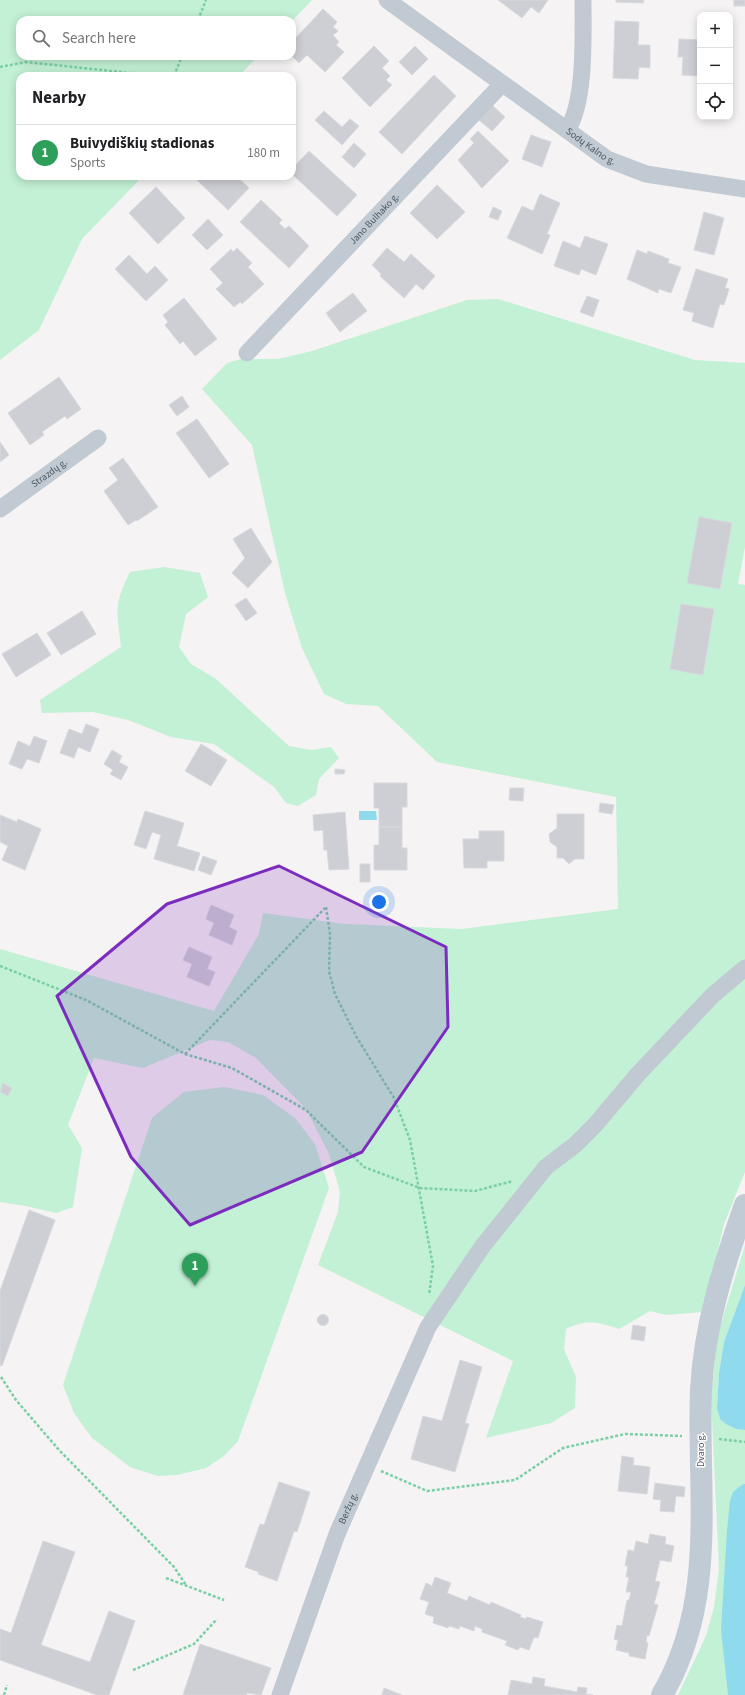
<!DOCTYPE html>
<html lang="en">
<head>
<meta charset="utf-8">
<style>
  :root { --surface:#fff; --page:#f6f6f6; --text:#202124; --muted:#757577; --line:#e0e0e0; --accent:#b45309 }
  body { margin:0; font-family:"Source Sans 3",sans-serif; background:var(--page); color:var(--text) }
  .controls { position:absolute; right:12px; top:12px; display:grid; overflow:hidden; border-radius:8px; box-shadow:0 2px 10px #0003 }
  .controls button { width:36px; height:36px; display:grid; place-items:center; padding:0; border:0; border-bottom:1px solid var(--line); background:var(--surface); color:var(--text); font:20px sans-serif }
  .you { position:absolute; left:379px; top:902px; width:14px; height:14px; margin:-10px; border:3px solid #fff; border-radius:50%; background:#1a73e8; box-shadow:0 0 0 6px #1a73e833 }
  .badge { display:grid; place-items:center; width:26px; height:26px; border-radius:50%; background:var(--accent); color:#fff; font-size:13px; font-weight:700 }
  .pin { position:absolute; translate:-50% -33px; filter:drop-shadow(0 1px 2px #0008) }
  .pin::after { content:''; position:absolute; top:21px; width:14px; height:12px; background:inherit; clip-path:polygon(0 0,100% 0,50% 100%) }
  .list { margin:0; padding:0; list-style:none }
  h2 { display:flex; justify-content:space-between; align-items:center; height:52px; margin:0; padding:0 16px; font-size:17px }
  h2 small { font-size:13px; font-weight:400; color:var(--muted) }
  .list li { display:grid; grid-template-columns:26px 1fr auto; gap:12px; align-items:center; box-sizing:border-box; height:56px; padding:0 16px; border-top:1px solid var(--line) }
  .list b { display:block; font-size:15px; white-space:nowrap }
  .list p { margin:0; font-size:13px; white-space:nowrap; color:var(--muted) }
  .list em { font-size:13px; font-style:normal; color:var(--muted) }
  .icon { flex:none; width:22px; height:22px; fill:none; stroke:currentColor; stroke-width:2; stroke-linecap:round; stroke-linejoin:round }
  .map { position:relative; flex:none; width:745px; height:1695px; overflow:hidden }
  .search { position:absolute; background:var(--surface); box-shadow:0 2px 10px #0003; left:16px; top:16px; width:280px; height:44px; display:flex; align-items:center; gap:10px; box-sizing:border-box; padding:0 14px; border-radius:12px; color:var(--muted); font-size:15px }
  .panel { position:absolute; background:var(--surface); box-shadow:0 2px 10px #0003; left:16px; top:72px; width:280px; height:108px; border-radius:12px }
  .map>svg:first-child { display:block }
  .green { fill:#c3f1d5 }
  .water { fill:#90daee }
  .building { fill:#cdcfd5; stroke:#d7d9de }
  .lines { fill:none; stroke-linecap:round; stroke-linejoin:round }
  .path { stroke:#7ad0a6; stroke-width:2.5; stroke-dasharray:3 2; stroke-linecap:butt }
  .street { stroke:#c1cad2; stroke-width:17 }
  .secondary { stroke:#c1cbd6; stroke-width:22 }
  .marked { fill:#7b2cbf; fill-opacity:0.2; stroke:#7b2cbf; stroke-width:3; stroke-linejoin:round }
  .labels { text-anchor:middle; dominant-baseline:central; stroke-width:3; stroke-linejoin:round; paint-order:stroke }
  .street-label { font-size:10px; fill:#4a5661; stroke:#fff }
</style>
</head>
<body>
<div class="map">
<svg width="745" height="1695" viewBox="0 0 745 1695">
  <rect width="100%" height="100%" fill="#f5f3f3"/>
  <g class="green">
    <path d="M0,0H312L292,21L20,20V56H258L239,76H20V176H143L82,239L39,330L0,360Z"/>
    <path d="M498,299L695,360L745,363V547L738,584L745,585V1172L724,1224L703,1312L666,1315L650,1311L619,1329C597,1322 587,1319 566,1329L564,1349L576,1377L575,1408L551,1423L486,1438L513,1361L318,1265L338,1212L340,1192L329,1154L306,1109L256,1058L228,1042L210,1040L143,1068L94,1058L68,1125L82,1148L73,1207L56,1213L26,1206L0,1202V949L214,1011L259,934L263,913L345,924L462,929L618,909L616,797L437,762L378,706L346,704L324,694L302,648L285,593L252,445L202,389L227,363L241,359H278L312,351L467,300Z"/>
    <path d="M164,567L200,573L208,597L186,614L179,647L191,664L216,679L289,746L312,750L331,747L339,758L319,779L316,795L298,806L286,803L274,787L214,744L171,737L128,720L93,712L42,713L40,700L121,647C117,612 113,606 130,572Z"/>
    <path d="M224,1087L263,1095L295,1118L315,1144L329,1188L238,1441L224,1456L206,1468L177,1475L158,1476L130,1467L92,1438L74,1413L63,1385L152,1118L184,1092Z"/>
    <path d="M745,1245V1285L724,1342L719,1373L717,1408L720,1419L736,1429L745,1430V1695H678L706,1636L714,1607L719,1569L711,1397L717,1337Z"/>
  </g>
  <g class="water">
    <path d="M359,811H376L377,820H359Z"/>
    <path d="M745,1285V1430L736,1429L726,1424L720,1419L717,1408L719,1373L724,1342Z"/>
    <path d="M743,1484H745V1695H728L721,1630L727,1530L730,1501L733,1492Z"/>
  </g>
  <g class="building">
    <path d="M498,0H548L539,13L531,7L522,18Z"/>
    <path d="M616,0H644L643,3L616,2Z"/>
    <rect x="734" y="0" width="11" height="6"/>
    <path d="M323,9L337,22L333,27L338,31L333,35L339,42L336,45L344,52L325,72L307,55L299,63L292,56V42Z"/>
    <path d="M615,21L639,22L638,45H650V68L639,67L638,79L613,78Z"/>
    <path d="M679,39L700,40V76L682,75L683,57H678Z"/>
    <path d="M374,46L389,61L382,68L390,76L386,80L392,85L370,107L342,78Z"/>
    <path d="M415,46L428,59L412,75L399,62Z"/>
    <path d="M434,75L456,96L402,154L379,132Z"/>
    <path d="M492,105L505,117L492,131L479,120Z"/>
    <path d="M324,111L342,127L350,119L359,126L342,145L315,120Z"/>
    <path d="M478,131L509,161L482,188L458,160L474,143L470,139Z"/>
    <path d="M292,134L296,138L292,143Z"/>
    <path d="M531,135L551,142L542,167L522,159Z"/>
    <path d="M354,143L366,154L354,168L342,157Z"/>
    <path d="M309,151L357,195L337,216L292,174V169Z"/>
    <path d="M193,176H236L249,188L228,210Z"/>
    <path d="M437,185L465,212L437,239L410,213Z"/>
    <path d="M156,187L185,218L158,244L129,213Z"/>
    <path d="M540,194L560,203L547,234L550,235L542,254L507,238L522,206L533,211Z"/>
    <path d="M261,200L282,220L279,223L285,229L289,226L309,246L289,268L240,222Z"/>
    <path d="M493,207L502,211L498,220L489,217Z"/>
    <path d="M704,212L724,218L714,255L694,250Z"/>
    <path d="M208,219L223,235L207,250L192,235Z"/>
    <path d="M585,236L608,244L596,275L581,269L579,275L554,266L563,241L580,248Z"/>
    <path d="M237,248L252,263L248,267L264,284L242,304L240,302L234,307L216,289L223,283L210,269L231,249L233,252Z"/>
    <path d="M387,248L404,262L411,254L435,276L423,290L416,284L404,298L380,276L381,274L372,265Z"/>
    <path d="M637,250L647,254L648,251L669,259L668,263L681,267L671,293L659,289L658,293L627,279Z"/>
    <path d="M129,255L147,274L155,266L168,280L146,301L115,269Z"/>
    <path d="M696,269L728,279L725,288L729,289L724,305L720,304L713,328L692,321L694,313L683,310Z"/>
    <path d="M353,293L367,311L340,332L326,313Z"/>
    <path d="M587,296L599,300L593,317L580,312Z"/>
    <path d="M184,298L217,339L195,356L183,341L180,344L165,325L168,322L163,315Z"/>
    <path d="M59,377L81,409L67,419L65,416L42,432L44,435L30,445L8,413Z"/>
    <path d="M182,396L189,407L177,416L169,405Z"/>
    <path d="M197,419L229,464L209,478L176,433Z"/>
    <path d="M0,442L9,455L0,462Z"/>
    <path d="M123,458L158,507L137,521L136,520L128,525L104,491L118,480L109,468Z"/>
    <path d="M699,517L732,523L720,589L687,583Z"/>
    <path d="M251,528L272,562L248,588L232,573L245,558L233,539Z"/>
    <path d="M246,598L257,613L246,621L235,605Z"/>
    <path d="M681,604L714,609L703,675L670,669Z"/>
    <path d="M82,611L96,634L61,655L47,633Z"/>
    <path d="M37,633L51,655L16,677L2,654Z"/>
    <path d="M86,724L99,729L90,752L78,747L74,758L60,753L69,729L82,734Z"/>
    <path d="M34,736L47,741L39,763L27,759L22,769L9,764L18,741L30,746Z"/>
    <path d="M201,744L227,760L211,786L185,771Z"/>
    <path d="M112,750L122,756L119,762L128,767L121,780L110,774L113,770L104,764Z"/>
    <path d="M335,769L345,770L344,774H335Z"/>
    <path d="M374,783H407V807H402V827H379V808H374Z"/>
    <path d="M510,788H524L523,801L509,800Z"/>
    <path d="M600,803L614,805L612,814L599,812Z"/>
    <path d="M145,811L184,823L177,846L200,853L194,871L154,859L161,835L152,832L146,849L134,845Z"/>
    <path d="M345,812L349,869L329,870L327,850H324L323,830L314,831L313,815Z"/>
    <path d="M557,814H584V859H575L569,864L563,858H557V847L550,842L549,834L557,828Z"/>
    <path d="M0,815L17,822L18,819L41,829L25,870L2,860L8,846L0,842Z"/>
    <path d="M379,827H402V848H407V870H374V845H379Z"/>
    <path d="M479,831H504V861H487V868H464L463,839H479Z"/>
    <path d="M203,856L217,861L211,875L198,870Z"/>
    <rect x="360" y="864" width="10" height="18"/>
    <path d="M211,905L234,915L229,927L237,931L232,945L209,935L214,923L206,919Z"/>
    <path d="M189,947L212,957L207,969L215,972L209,986L187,977L192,964L183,960Z"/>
    <path d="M3,1083L12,1088L8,1096L0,1092Z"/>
    <path d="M29,1210L55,1220L2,1366L0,1365V1291Z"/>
    <circle cx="323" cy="1320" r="5.5"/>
    <path d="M633,1325L646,1327L644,1341L631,1339Z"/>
    <path d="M460,1360L482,1367L465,1423L469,1424L455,1472L411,1459L423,1416L442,1421Z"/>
    <path d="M622,1456L634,1458L633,1465L650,1467L647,1494L618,1491Z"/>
    <path d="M279,1482L310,1492L297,1532L294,1531L277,1581L258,1574L259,1572L245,1567L260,1524L264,1525Z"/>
    <path d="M655,1483L685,1487L684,1497L676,1496L674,1512L660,1511L661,1500L653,1499Z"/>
    <path d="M650,1534L666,1537L665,1544L674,1546L671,1562L660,1560L655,1581L660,1582L654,1604L658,1605L649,1636L647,1635L646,1642L648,1643L645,1659L629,1656V1653L616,1650L618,1640L614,1639L617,1625L622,1626L627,1600H629L631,1592H626L629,1577H626L628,1566H625L628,1550L634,1551L636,1541L648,1544Z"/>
    <path d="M43,1541L75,1552L41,1645L90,1662L109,1611L135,1621L109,1695H97L0,1660V1629L11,1633Z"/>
    <path d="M435,1577L451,1583L447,1593L467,1601L469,1596L490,1605L491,1602L521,1615L520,1617L526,1619L527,1617L543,1622L538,1638L534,1637L529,1650L520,1647L518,1650L505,1645L507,1641L482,1632V1629L475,1626L474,1631L460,1626L459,1629L449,1626L448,1628L433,1623L434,1617L425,1614L429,1602L420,1599L426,1583L432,1586Z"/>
    <path d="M200,1644L271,1668L261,1695L247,1693L246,1695H183Z"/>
    <path d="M533,1677L545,1679L544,1686L577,1692L578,1687L587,1688L586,1694L593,1695H508L511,1680L532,1684Z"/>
    <path d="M384,1688L402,1695H382Z"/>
  </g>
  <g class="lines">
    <g class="path">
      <path d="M198,20L206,0"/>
      <path d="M0,67L26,62L158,76"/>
      <path d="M174,76L182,56"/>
      <path d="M326,907L330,934L329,971L335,994L356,1036L394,1098L410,1140L433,1266L429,1295"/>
      <path d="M0,966L86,1000L185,1054L232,1068L306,1110L364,1167L420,1188L475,1191L513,1181"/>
      <path d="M185,1054L325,908"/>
      <path d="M1,1377L16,1400L59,1450L174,1567L186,1585"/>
      <path d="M719,1439L745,1442"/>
      <path d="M381,1471L427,1491L515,1480L563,1448L625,1434L682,1436"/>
      <path d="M166,1578L224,1600"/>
      <path d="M133,1670L194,1644L217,1619"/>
      <path d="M4,1695L7,1685"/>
    </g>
    <g class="street">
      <path id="s1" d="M387,0L607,159L646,174L745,189"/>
      <path d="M567,130C586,102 583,34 583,0"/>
      <path id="s2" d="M247,353L502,84"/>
      <path id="s3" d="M0,509L98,438"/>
      <path id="s4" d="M280,1695L337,1534L428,1327L482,1247L546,1167L575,1145L595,1125L638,1074L713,995L745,968"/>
    </g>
    <path class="secondary" d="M662,1695C718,1599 697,1495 701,1390C704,1327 724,1264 745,1205"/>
  </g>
  <path class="marked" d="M279,866L446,947L448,1027L362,1152L190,1225L131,1157L57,996L167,904Z"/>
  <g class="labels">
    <g class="street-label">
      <text stroke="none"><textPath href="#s1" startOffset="251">Sodų Kalno g.</textPath></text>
      <text stroke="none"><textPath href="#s2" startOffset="185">Jano Bulhako g.</textPath></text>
      <text stroke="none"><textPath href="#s3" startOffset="61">Strazdų g.</textPath></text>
      <text transform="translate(701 1450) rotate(-90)">Dvaro g.</text>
      <text stroke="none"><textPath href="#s4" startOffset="199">Beržų g.</textPath></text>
    </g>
  </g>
</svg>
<div class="controls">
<button>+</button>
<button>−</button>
<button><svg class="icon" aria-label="locate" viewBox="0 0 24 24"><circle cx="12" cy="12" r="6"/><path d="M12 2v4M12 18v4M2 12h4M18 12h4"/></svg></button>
</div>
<div class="you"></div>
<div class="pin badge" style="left:195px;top:1286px;background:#2e9e5b">1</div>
<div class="search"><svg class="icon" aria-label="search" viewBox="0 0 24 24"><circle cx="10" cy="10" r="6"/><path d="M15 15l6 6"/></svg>Search here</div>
<section class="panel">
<h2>Nearby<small></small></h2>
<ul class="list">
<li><span class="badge" style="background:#2e9e5b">1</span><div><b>Buivydiškių stadionas</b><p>Sports</p></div><em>180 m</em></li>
</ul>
</section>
</div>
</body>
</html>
